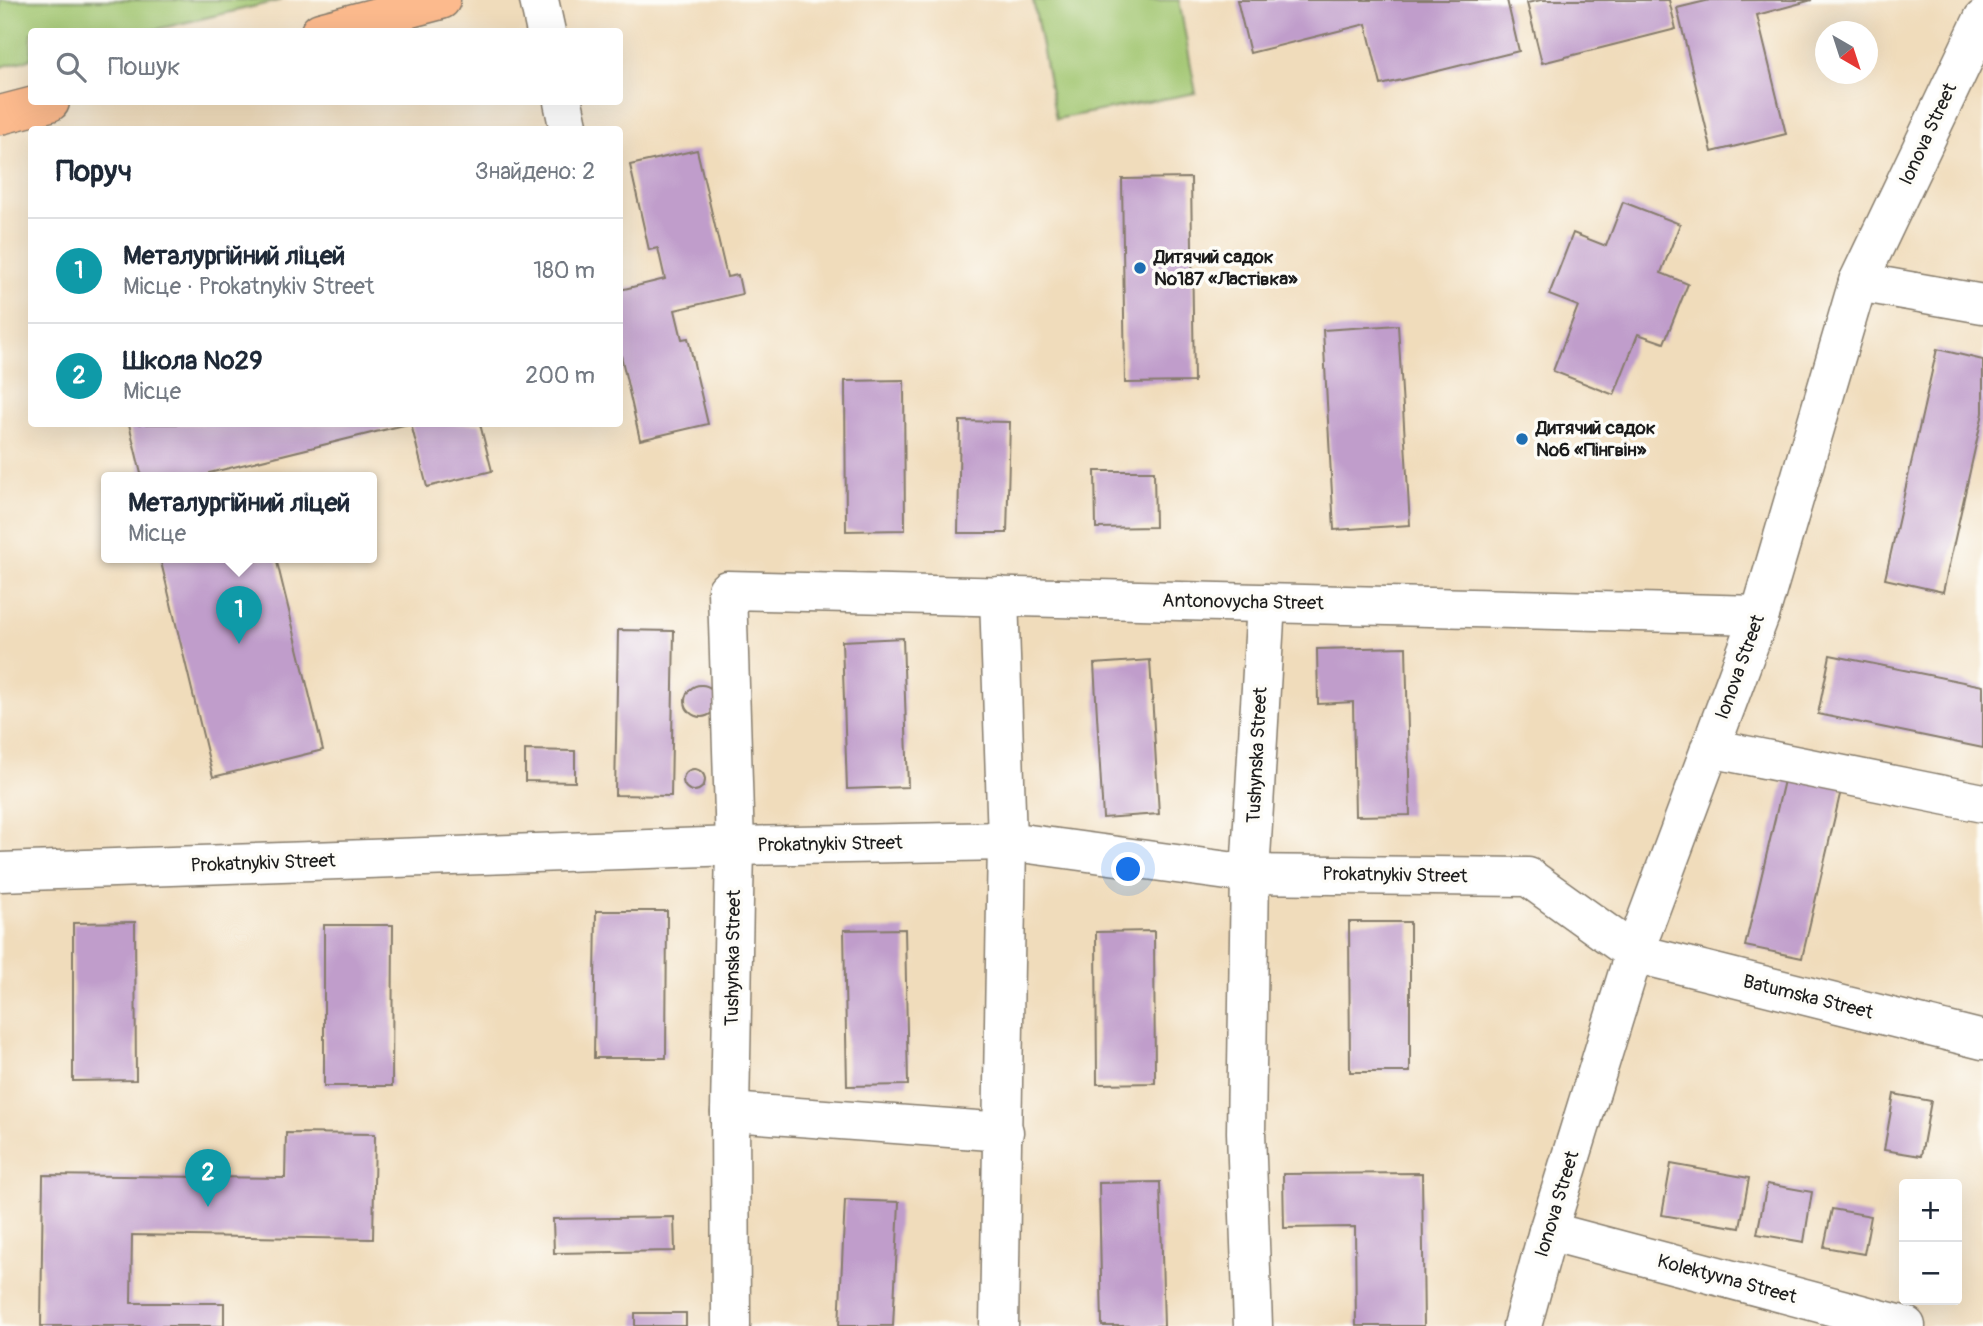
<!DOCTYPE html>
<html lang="uk">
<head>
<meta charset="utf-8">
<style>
  :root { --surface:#fff; --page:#f2f2f3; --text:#1f2937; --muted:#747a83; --line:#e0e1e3; --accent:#1a73e8 }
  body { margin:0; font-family:Pangolin,sans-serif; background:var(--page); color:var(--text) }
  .controls { position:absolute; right:21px; bottom:21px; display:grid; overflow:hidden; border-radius:7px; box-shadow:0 7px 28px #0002 }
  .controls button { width:63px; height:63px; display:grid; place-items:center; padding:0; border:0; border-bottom:2px solid var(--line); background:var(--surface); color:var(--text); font:35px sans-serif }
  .compass { position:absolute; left:1815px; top:21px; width:63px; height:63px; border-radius:50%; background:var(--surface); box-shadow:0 7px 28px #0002; rotate:141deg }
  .you { position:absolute; left:1129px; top:870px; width:24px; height:24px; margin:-18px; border:5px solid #fff; border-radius:50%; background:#1a73e8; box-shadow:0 0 0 10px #1a73e833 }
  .badge { display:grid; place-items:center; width:46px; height:46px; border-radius:50%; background:var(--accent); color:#fff; font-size:23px; font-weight:700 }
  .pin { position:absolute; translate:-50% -58px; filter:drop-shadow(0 2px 4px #0008) }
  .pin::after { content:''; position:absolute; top:37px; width:24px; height:21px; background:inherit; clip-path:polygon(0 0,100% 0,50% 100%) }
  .popup { position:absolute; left:101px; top:472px; width:276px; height:91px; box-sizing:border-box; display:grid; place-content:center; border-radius:7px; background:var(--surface); filter:drop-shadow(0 2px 5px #0005); font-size:23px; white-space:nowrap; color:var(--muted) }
  .popup b { font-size:26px; color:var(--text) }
  .popup::after { content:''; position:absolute; left:50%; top:100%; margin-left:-14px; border:14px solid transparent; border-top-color:var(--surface) }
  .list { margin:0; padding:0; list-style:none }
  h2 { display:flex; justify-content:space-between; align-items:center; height:91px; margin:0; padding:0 28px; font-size:30px }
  h2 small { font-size:23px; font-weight:400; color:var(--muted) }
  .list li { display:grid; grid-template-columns:46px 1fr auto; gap:21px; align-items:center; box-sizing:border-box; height:105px; padding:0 28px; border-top:2px solid var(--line) }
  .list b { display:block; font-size:26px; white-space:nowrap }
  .list p { margin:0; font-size:23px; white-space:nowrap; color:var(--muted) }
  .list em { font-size:23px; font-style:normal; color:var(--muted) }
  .icon { flex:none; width:38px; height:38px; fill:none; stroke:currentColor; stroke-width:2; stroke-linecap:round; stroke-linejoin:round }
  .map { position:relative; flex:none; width:1983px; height:1326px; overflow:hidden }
  .search { position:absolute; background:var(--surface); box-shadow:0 7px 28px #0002; left:28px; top:28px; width:595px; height:77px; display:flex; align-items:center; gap:18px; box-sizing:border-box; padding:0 24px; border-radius:7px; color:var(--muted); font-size:26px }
  .panel { position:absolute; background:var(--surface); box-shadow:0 7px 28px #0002; left:28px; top:126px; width:595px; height:301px; border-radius:7px }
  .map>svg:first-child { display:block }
  .green { fill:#a2c671; stroke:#5f7146; stroke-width:2 }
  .building { fill:#c09dcb }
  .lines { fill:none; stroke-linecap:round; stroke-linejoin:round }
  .minor-casing { stroke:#867c6c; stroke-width:41 }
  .major-casing { stroke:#867c6c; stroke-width:41 }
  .minor { stroke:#fff; stroke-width:38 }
  .major { stroke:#fcba8d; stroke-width:38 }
  .poi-dot { fill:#1f6fb2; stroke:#fdfcf7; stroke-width:2.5 }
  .labels { text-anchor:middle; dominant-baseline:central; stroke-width:7; stroke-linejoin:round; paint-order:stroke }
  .street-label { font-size:19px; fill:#1c1c1c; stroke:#fdfcf7 }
  .poi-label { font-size:19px; font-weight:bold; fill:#1c1c1c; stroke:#fdfcf7; text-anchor:start }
</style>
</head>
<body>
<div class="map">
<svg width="1983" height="1326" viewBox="0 0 1983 1326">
  <rect width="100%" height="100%" fill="#fdfcf7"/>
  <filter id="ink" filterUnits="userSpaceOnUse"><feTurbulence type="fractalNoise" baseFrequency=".0143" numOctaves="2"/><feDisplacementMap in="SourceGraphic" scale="14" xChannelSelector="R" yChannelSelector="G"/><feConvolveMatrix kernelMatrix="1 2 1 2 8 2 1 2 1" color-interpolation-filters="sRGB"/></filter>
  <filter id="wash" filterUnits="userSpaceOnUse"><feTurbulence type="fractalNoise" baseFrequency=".00686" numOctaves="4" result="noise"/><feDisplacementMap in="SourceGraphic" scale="28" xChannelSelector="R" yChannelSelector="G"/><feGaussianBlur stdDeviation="1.57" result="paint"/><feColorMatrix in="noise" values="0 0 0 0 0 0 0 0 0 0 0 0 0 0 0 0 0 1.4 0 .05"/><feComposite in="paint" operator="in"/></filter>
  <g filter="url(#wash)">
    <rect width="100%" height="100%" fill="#f0dcbb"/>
    <g class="green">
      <path d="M0,0H282L149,31L32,32L31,59L0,67Z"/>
      <path d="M1033,0H1179L1196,93L1056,119Z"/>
    </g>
    <g id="blocks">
      <g class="building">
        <path d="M1237,0H1507L1519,51L1381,85L1366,24L1250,53Z"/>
        <path d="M1541,0H1669L1676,29L1542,63L1527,3Z"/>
        <path d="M1710,0H1812L1757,15L1786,134L1712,152L1677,8Z"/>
        <path d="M697,150L727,277L738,275L742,294L675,310L682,339L688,338L708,424L640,440L620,351V290L665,279L658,248L649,250L630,165Z"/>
        <path d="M1191,178L1194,382L1125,383L1122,179Z"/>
        <path d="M1623,202L1680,224L1661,273L1688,284L1664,343L1638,334L1614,395L1553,371L1578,306L1549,295L1573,233L1606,246Z"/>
        <path d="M1398,325L1410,525L1334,530L1323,330Z"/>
        <path d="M1937,349L1983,360V413L1943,592L1885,579Z"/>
        <path d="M904,380L905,530L846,531L845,381Z"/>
        <path d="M960,421L1010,422L1007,533H958Z"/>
        <path d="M129,424H408L209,473L210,478H142Z"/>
        <path d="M411,424H480L492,471L427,487Z"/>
        <path d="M1095,471H1154L1155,527L1096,528Z"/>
        <path d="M160,558H276L323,750L213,777Z"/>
        <path d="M618,630L674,631L671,796L615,795Z"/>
        <path d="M903,638L908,787L847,789L842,641Z"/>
        <path d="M1406,647L1410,815L1355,816L1353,702L1318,704L1317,649Z"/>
        <path d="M1830,655L1983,686V748L1818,714Z"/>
        <path d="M1150,660L1159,814L1103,818L1094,664Z"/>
        <circle cx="701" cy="701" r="16"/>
        <path d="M525,750L575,751V782L525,781Z"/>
        <circle cx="694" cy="780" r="11"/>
        <path d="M1786,772L1842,786L1802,958L1745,946Z"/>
        <path d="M596,911H667L666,1058H594Z"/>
        <path d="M135,922L136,1080L73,1081V923Z"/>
        <path d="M1349,922H1410V1072H1350Z"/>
        <path d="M324,925H393L392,1086H324Z"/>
        <path d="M905,929L908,1085L847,1086L844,930Z"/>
        <path d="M1154,931L1155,1083L1097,1084L1096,932Z"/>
        <path d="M1894,1094L1931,1101L1921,1156L1884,1150Z"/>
        <path d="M286,1133L375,1134L373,1239L132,1235L131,1303H224V1326H41L43,1175L285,1178Z"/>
        <path d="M1671,1164L1749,1178L1740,1228L1662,1215Z"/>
        <path d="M1422,1173L1424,1326H1356L1355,1227L1284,1228L1283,1174Z"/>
        <path d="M1160,1182L1164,1326H1102L1099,1183Z"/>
        <path d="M1767,1184L1812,1192L1804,1242L1757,1234Z"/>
        <path d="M845,1200L899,1202L893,1326H839Z"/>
        <path d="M1832,1209L1871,1216L1864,1254L1824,1247Z"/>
        <path d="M674,1217L675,1251L554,1253L553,1219Z"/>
        <rect x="635" y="1313" width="51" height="13"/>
      </g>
    </g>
  </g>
  <g filter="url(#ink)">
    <use href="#blocks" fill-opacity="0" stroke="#867c6c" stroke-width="2"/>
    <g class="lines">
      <g class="minor-casing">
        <g id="minor">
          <path d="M539,0L546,32"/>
          <path d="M563,102L569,130"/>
          <path d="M1858,282L1983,304"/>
          <path d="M999,596L1007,841L999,1326"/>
          <path d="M1710,748L1983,803"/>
          <path d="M0,872L735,846L1007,841L1250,874L1528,877L1634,953L1983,1040"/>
          <path d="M730,1112L1004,1132"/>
          <path d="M1548,1231L1906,1326"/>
          <path d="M731,1326L730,1112L735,846L727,590L1760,615"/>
          <path d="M1253,1326L1246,1132L1250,874L1266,603"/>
          <path d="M1522,1326L1548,1231L1634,953L1760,615L1858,282L1983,19"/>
        </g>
      </g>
      <g class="major-casing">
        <g id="major">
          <path d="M320,32L441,0"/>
          <path d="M0,115L50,102"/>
        </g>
      </g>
      <use href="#minor" class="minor"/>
      <use href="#major" class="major"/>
    </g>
  </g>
  <g class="poi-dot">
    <circle cx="1140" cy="268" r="7"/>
    <circle cx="1522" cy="439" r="7"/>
  </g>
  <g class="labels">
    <g class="street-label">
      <text transform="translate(1928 134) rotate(-65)">Ionova Street</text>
      <text transform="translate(1243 602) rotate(1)">Antonovycha Street</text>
      <text transform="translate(1740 667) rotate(-70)">Ionova Street</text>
      <text transform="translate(1257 755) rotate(-87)">Tushynska Street</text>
      <text transform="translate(830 844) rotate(-1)">Prokatnykiv Street</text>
      <text transform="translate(263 863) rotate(-2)">Prokatnykiv Street</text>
      <text transform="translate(1395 875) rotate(1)">Prokatnykiv Street</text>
      <text transform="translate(733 958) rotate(-89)">Tushynska Street</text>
      <text transform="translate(1808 997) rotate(14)">Batumska Street</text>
      <text transform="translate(1557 1204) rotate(-73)">Ionova Street</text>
      <text transform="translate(1727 1279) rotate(15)">Kolektyvna Street</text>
    </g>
    <g class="poi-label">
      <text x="1154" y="257">Дитячий садок<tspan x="1154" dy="22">№187 «Ластівка»</tspan></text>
      <text x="1536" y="428">Дитячий садок<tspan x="1536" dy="22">№6 «Пінгвін»</tspan></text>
    </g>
  </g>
</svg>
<div class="controls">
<button>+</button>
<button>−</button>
</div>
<svg class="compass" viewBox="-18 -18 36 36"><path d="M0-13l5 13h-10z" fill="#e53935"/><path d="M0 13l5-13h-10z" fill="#747a83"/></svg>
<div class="you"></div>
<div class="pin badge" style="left:239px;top:644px;background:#0f9aa8">1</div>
<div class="popup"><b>Металургійний ліцей</b>Місце</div>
<div class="pin badge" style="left:208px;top:1207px;background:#0f9aa8">2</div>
<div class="search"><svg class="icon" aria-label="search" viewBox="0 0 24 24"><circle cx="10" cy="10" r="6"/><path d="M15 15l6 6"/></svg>Пошук</div>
<section class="panel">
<h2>Поруч<small>Знайдено: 2</small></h2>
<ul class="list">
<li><span class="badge" style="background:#0f9aa8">1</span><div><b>Металургійний ліцей</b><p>Місце · Prokatnykiv Street</p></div><em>180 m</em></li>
<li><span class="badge" style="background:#0f9aa8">2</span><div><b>Школа №29</b><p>Місце</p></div><em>200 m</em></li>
</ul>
</section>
</div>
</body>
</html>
